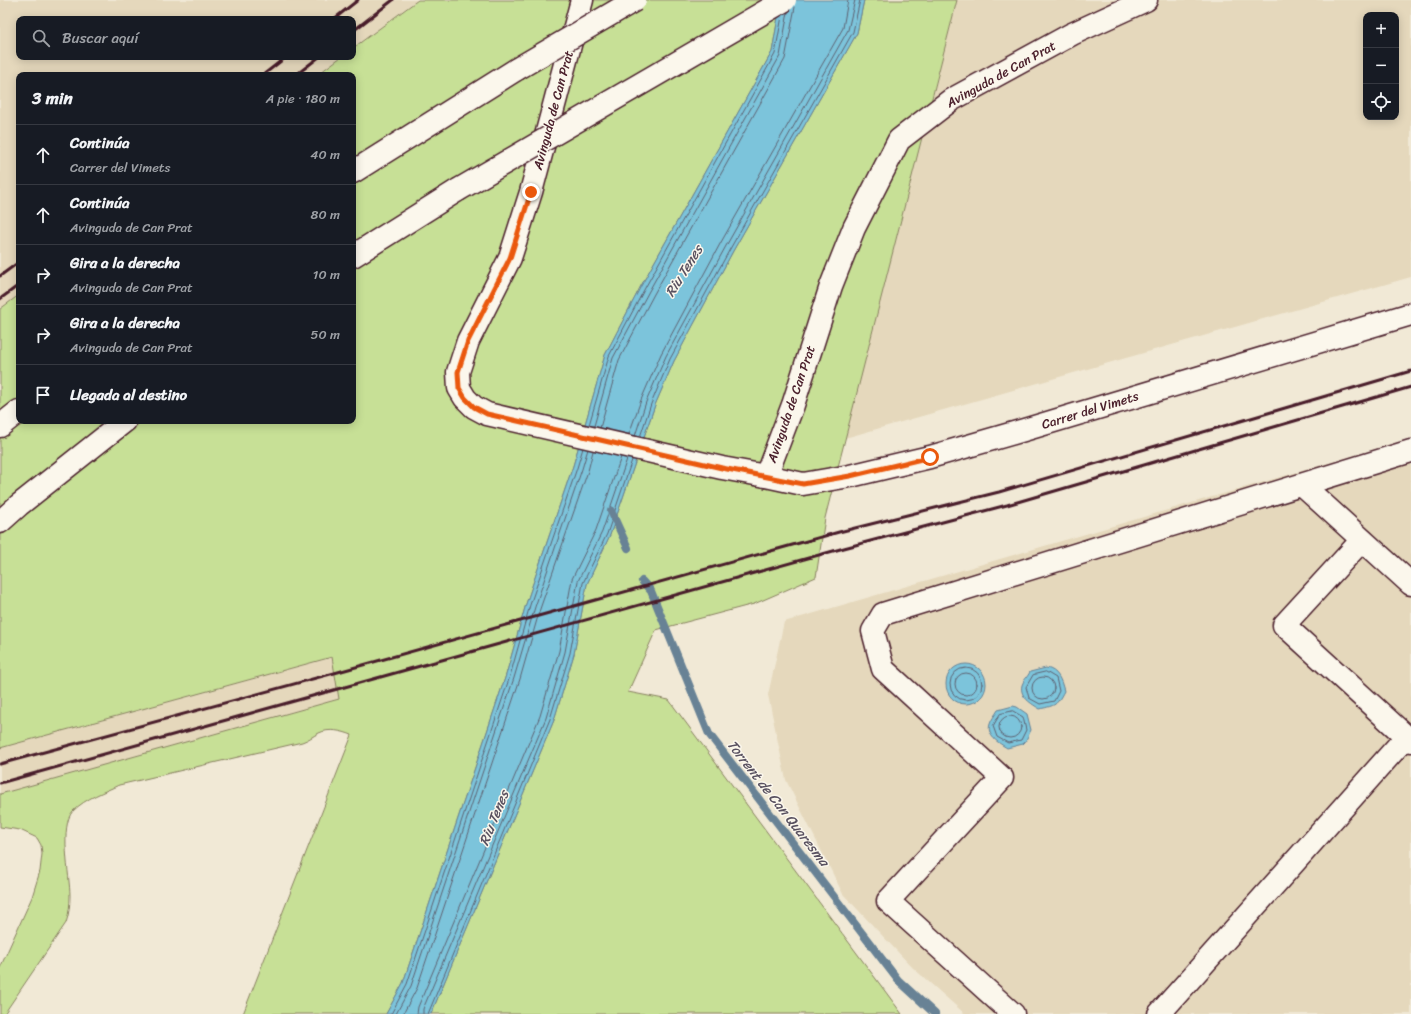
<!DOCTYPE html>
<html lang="es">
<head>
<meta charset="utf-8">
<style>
  :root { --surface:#171b24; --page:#242831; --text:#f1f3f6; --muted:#9ea1a6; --line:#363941 }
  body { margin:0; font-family:Sriracha,sans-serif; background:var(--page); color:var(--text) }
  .controls { position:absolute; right:12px; top:12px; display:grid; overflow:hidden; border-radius:8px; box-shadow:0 2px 10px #0003 }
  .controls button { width:36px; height:36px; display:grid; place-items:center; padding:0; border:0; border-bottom:1px solid var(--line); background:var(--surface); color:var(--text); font:20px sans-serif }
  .stop { position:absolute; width:12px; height:12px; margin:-9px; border:3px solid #ea580c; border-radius:50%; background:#fff }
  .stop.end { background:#ea580c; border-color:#fff; box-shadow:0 1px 4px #0008 }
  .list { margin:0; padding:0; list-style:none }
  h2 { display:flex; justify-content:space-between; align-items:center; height:52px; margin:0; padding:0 16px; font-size:17px }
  h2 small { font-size:13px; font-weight:400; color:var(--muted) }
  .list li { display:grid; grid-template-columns:26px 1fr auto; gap:12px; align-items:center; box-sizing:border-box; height:60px; padding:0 16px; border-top:1px solid var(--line) }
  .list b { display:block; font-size:15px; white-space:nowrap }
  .list p { margin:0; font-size:13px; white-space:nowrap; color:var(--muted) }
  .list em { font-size:13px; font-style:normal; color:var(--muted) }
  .icon { flex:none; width:22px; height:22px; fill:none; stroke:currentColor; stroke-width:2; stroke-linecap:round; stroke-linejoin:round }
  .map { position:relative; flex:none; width:1411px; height:1014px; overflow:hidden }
  .search { position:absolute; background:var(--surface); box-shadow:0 2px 10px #0003; left:16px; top:16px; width:340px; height:44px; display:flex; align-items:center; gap:10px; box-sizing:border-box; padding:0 14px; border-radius:8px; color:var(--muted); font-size:15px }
  .panel { position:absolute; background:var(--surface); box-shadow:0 2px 10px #0003; left:16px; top:72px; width:340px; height:352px; border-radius:8px }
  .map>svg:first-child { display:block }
  .built { fill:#e5d8bc; fill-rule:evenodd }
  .green { fill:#c7e096; stroke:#888060 }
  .water { fill:#7bc4db; stroke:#678295 }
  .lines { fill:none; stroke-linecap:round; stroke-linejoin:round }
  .shore { stroke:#5e6171; stroke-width:1 }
  .stream { stroke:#678295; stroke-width:8 }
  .minor-casing { stroke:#4a1f2b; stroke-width:25 }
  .highway-casing { stroke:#4a1f2b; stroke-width:25 }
  .minor { stroke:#fbf7ec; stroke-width:22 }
  .highway { stroke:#fbf7ec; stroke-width:22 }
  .rail { stroke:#4a1f2b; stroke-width:3 }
  .highway-bridge-casing { stroke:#4a1f2b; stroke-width:25; stroke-linecap:butt }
  .highway-bridge { stroke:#fbf7ec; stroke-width:22 }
  .route { stroke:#ea580c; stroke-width:5 }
  .labels { text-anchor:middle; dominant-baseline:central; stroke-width:3; stroke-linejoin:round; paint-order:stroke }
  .street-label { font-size:13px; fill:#4a1f2b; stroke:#fbf7ec }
  .water-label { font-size:14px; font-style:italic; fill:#595160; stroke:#fbf7ec }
</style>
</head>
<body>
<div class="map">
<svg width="1411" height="1014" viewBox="0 0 1411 1014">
  <rect width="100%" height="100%" fill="#f1e9d6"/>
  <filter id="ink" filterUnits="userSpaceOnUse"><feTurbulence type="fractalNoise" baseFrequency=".025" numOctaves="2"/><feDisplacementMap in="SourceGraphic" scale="8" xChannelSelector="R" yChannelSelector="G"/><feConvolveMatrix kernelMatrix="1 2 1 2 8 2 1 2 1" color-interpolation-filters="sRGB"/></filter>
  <g filter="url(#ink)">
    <g class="built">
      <path d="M0,0H418L353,48V19H19V57H341L317,75H19V295L0,309Z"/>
      <path d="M957,0H1411V277L845,438ZM1366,15H1396V117H1366Z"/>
      <path d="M1411,439V1014H965L912,967L843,894L786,780L768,695L784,622Z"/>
      <path d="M333,657L339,699L0,794V748Z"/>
    </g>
    <g class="green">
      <path d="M418,0H781L772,52L641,286L605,355L573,466L526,604L506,675L403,983L386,1014H243L352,735C342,731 329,728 319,733C313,736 308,740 302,742L119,785C104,792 86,798 73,811C59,826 70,876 70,896C70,905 69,914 66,923L4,1014H0V968L32,897L40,871L42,854L41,845L37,838L20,830L0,827V794L339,699L332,657L0,748V309L19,295V421H353V75H317L341,57H353V48Z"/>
      <path d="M864,0H957L825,518L816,577L754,604L656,630L628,692L669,700L902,1014H431L554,720L574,654L587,584L610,535L655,405L674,361L733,251L857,33Z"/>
    </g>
    <g class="water">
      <path d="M781,0H864L857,33L733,251L674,361L655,405L610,535L587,584L574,654L554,720L431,1014H386L403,983L506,675L526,604L573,466L605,355L641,286L772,52Z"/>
      <circle cx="966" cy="684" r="20"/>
      <path d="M1046,668C1058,670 1061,680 1064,691C1056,706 1056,705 1040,709C1032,704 1019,697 1022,685C1023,681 1028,676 1030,672Z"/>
      <path d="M1013,706L1017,707L1027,714L1031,730L1025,742L1023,744L1007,748C999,743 986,736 990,724C991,720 995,715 998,710Z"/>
    </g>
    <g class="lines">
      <g class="shore">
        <path d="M589,425L609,356L645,288L775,54L782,16"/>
        <path d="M594,426L613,358L649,291L780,56L788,12"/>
        <path d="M600,428L619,360L654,294L785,59L795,7"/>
        <path d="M629,434L641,400L661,354L720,244L843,28L848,0"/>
        <path d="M635,436L646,402L666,356L726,246L848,30L855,0"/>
        <path d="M640,437L651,404L670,359L730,249L853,32L860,0"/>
        <circle cx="966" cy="684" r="16"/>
        <path d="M1046,672L1056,678L1059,691L1054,701L1040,704L1029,698L1026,687L1033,675Z"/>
        <circle cx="966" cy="684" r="11"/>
        <circle cx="1043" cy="688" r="11"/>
        <path d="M1013,711L1023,717L1026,730L1021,740L1008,743L997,737L993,726L1000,714Z"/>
        <circle cx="1010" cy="727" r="11"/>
        <path d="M391,1014L407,984L510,676L530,605L577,468L583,448"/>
        <path d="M396,1014L411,986L514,678L535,607L582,469L588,449"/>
        <path d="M403,1014L417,988L520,679L540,609L588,471L593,451"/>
        <path d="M417,1014L418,1007L540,716L559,651L572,579L596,530L621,457"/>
        <path d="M423,1014V1009L546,718L565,652L578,581L602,532L627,459"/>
        <path d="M428,1014L550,719L570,653L583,583L607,534L632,460"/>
      </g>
      <g class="stream">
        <path d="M611,511L628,548"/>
        <path d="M642,581L651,591L709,734L898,980L935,1014"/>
      </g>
      <g class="minor-casing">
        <g id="minor">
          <path d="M582,0L531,192L510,258L468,341L458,372L459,388L465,398L474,407L487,414L722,468L766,476L793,405L831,286L854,228L899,140L951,100L1072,34L1146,0"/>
          <path d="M766,476L803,484L850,476L930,457L1024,430L1411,314"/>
          <path d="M1302,485L1411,584"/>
          <path d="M1362,540L1284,625L1411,741"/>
          <path d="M1013,1014L888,901L1002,778L883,669L873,631L883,614L1411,451"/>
          <path d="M1159,1014L1406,737"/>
        </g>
      </g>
      <g class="highway-casing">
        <g id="highway">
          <path d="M353,172L517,69"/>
          <path d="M353,256L458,190"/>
          <path d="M0,426L19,411"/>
          <path d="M0,522L19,505L125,421"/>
        </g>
      </g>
      <use href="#minor" class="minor"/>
      <use href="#highway" class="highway"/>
      <g class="rail">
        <path d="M334,19L358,0"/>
        <path d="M353,31L393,0"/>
        <path d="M263,75L286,57"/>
        <path d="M296,75L319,57"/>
        <path d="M0,276L19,262"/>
        <path d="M0,299L19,285"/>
        <path d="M0,764L338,672L839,532L999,492L1411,371"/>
        <path d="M0,783L844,548L1007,505L1411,387"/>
      </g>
      <g class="highway-bridge-casing">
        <g id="highway-bridge">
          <path d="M517,69L635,0"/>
          <path d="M458,190L785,0"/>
        </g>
      </g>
      <use href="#highway-bridge" class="highway-bridge"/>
    </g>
  </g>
  <g class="lines" filter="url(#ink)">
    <path class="route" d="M531,192L510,258L468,341L458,372L459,388L465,398L474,407L487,414L722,468L803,484L850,476L930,457"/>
  </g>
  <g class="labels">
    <g class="street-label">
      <text transform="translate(1001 74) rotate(-29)">Avinguda de Can Prat</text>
      <text transform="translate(553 110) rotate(-75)">Avinguda de Can Prat</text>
      <text transform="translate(791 404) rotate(-71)">Avinguda de Can Prat</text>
      <text transform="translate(1090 410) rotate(-17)">Carrer del Vimets</text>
    </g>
    <g class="water-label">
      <text transform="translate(684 271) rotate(-58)">Riu Tenes</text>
      <text transform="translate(778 803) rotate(52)">Torrent de Can Quaresma</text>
      <text transform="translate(494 818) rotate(-68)">Riu Tenes</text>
    </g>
  </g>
</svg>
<div class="controls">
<button>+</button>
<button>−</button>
<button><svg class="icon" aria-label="locate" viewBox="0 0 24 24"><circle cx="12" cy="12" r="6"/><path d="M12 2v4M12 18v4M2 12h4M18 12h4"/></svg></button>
</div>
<div class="stop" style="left:930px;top:457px"></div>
<div class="stop end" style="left:531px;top:192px"></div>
<div class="search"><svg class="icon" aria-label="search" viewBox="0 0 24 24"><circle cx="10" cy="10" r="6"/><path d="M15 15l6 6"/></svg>Buscar aquí</div>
<section class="panel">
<h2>3 min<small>A pie · 180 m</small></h2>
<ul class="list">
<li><svg class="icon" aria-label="ahead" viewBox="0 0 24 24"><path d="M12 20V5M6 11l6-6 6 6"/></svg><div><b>Continúa</b><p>Carrer del Vimets</p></div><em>40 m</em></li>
<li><svg class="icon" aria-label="ahead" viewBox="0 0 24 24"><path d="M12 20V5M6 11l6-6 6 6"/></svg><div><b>Continúa</b><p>Avinguda de Can Prat</p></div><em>80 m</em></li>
<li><svg class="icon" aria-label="right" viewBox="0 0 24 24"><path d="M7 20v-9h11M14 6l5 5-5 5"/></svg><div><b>Gira a la derecha</b><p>Avinguda de Can Prat</p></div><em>10 m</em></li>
<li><svg class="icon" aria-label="right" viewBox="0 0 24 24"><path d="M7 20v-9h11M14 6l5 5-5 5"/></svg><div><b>Gira a la derecha</b><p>Avinguda de Can Prat</p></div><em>50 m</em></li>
<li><svg class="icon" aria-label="arrive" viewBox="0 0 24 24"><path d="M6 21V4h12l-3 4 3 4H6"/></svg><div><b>Llegada al destino</b></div></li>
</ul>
</section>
</div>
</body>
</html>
